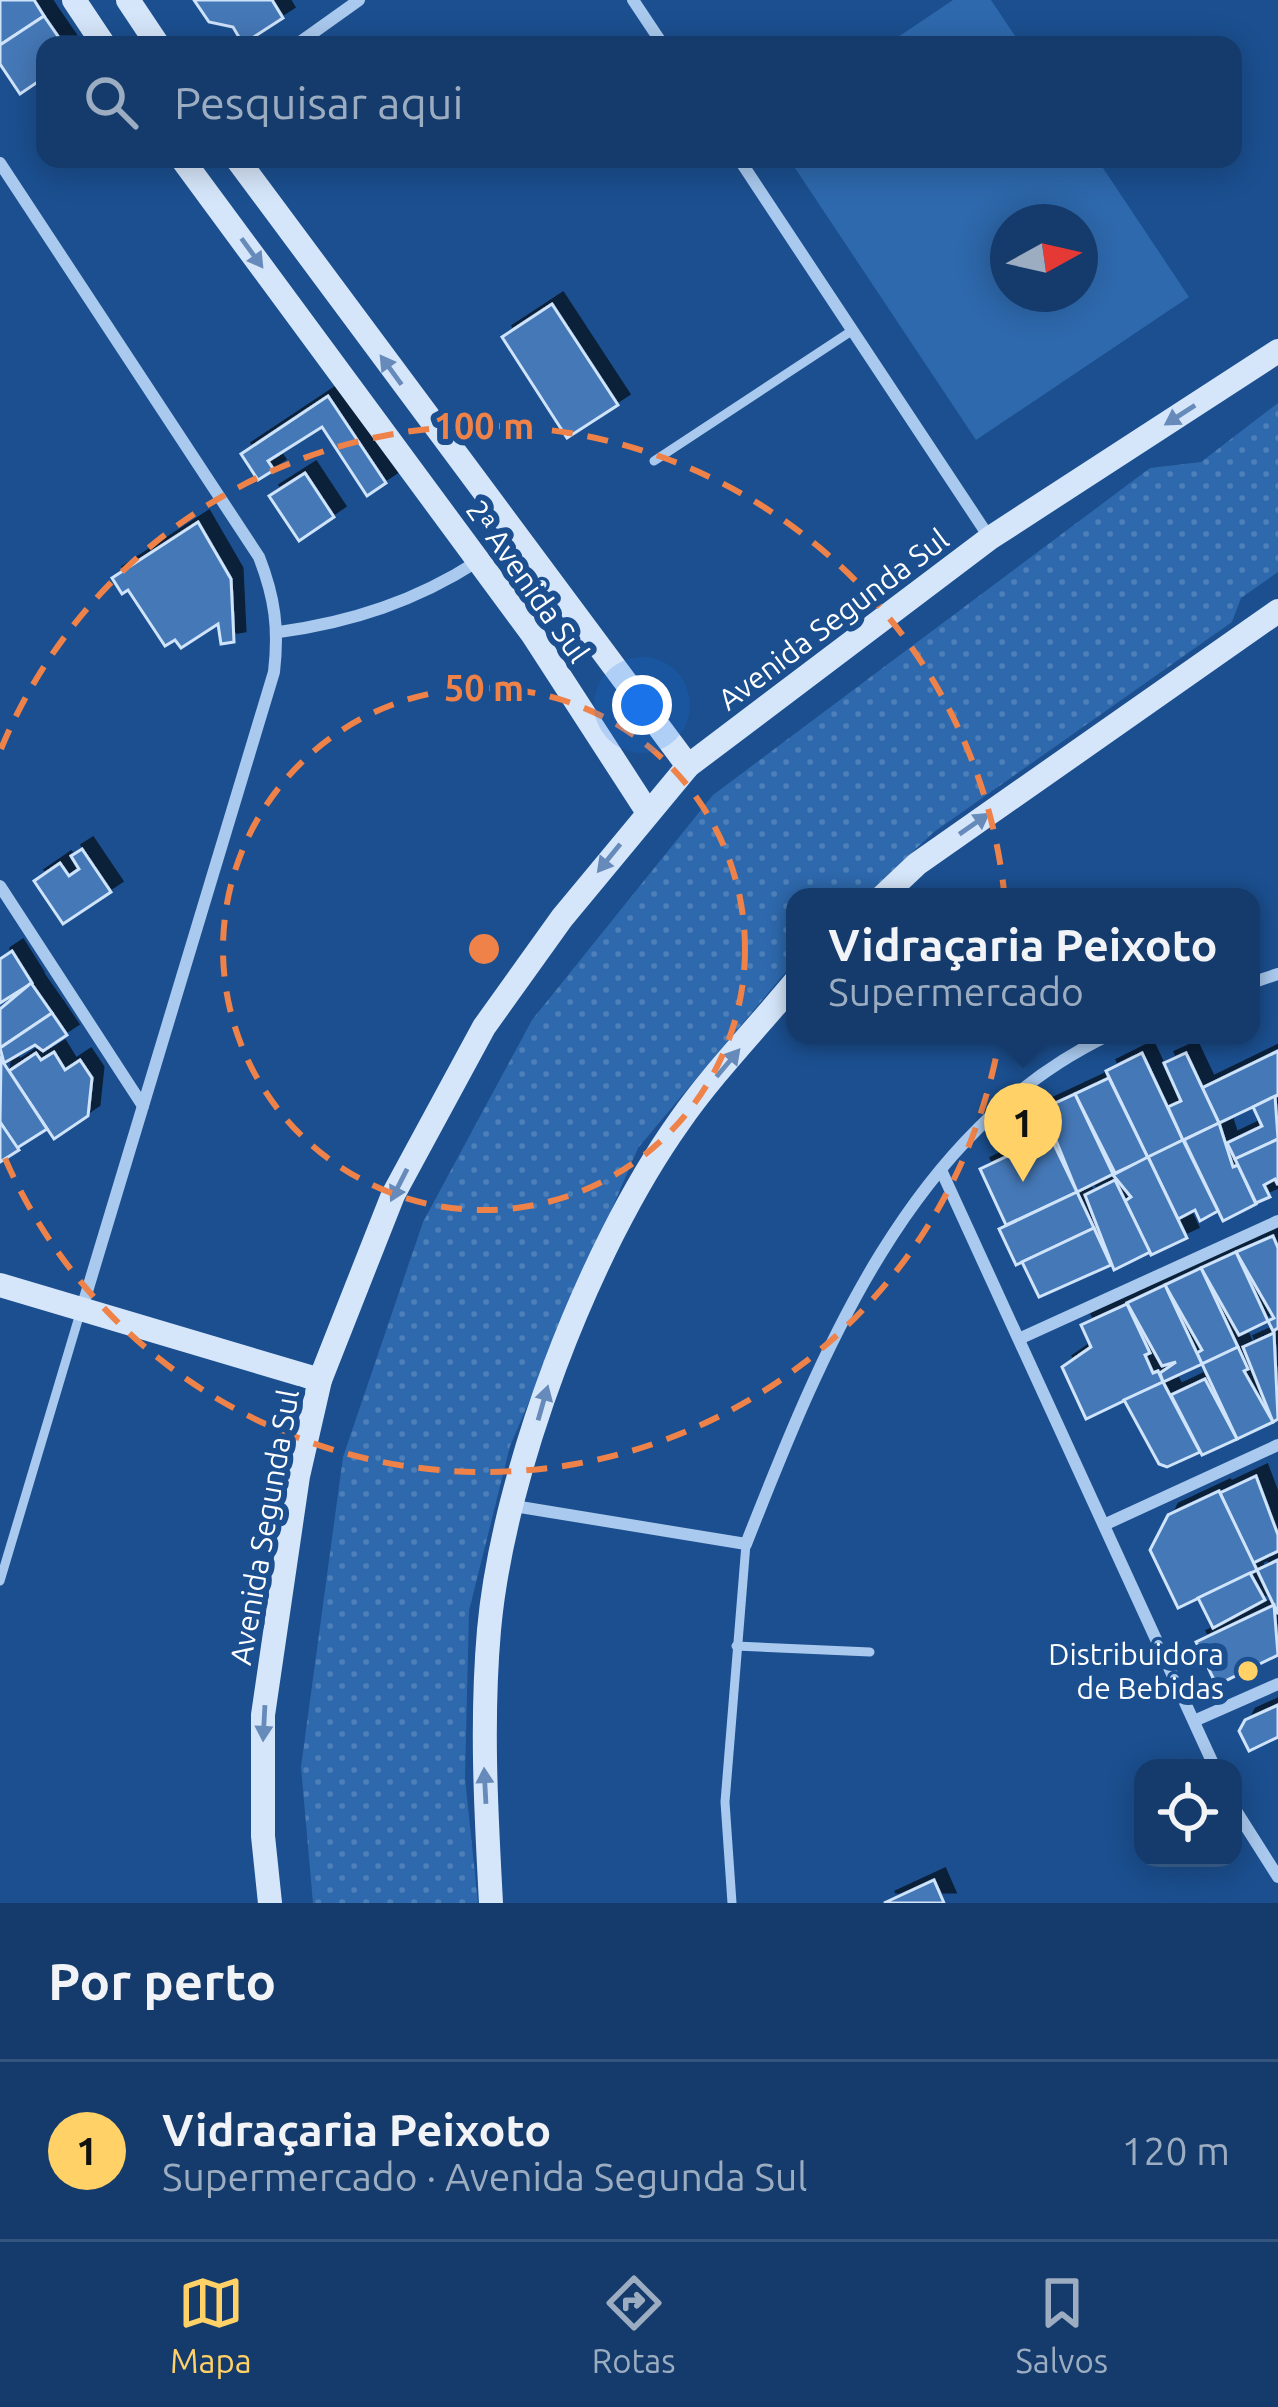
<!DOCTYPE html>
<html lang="pt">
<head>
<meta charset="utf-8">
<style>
  :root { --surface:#143b6b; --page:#1d4271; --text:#f1f3f6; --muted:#9dadc1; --line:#33557e; --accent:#ffd166 }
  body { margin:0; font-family:Ubuntu,sans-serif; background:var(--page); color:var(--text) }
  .controls { position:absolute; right:36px; bottom:36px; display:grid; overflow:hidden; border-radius:24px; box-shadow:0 6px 30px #0003 }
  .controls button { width:108px; height:108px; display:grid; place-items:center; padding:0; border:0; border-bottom:3px solid var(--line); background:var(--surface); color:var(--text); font:60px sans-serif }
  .compass { position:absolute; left:990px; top:204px; width:108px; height:108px; border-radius:50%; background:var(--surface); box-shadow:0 6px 30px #0003; rotate:82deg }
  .you { position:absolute; left:642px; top:705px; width:42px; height:42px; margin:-30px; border:9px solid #fff; border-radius:50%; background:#1a73e8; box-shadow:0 0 0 18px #1a73e833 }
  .badge { display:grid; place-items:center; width:78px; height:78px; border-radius:50%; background:var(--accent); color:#111; font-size:39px; font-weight:700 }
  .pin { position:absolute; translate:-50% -99px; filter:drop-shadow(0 3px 6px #0008) }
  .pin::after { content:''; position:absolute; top:63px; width:42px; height:36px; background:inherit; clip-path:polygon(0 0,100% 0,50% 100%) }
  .popup { position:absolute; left:786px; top:888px; width:474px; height:156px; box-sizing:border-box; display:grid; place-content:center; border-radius:24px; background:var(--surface); filter:drop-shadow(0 3px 9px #0005); font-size:39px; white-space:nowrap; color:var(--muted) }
  .popup b { font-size:45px; color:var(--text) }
  .popup::after { content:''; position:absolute; left:50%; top:100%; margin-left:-24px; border:24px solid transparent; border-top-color:var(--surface) }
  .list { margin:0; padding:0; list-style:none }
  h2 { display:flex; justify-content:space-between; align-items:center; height:156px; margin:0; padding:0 48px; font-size:51px }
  h2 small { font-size:39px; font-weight:400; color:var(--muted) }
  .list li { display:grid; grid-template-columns:78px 1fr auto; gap:36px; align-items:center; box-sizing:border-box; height:180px; padding:0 48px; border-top:3px solid var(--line) }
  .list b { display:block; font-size:45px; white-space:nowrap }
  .list p { margin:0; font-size:39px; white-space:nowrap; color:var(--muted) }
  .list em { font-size:39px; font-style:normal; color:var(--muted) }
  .icon { flex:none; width:66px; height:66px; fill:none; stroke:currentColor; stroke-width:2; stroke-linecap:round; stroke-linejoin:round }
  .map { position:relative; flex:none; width:1278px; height:1903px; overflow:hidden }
  .search { position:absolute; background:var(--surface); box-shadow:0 6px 30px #0003; left:36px; right:36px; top:36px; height:132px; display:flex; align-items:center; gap:30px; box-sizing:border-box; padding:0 42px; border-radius:24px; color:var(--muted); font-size:45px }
  .sheet { height:336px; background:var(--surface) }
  nav { display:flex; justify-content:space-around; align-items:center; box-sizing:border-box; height:168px; border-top:3px solid var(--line); background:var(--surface); font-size:33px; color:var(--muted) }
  nav a { display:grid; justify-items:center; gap:6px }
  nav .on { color:var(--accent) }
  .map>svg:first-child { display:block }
  .grass { fill:url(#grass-dots) }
  .garden { fill:#2e69ad; fill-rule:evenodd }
  .building { fill:#4478b7; stroke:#cfe3fa; stroke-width:3; filter:url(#shadow) }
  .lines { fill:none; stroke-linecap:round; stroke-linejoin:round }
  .lane { stroke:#a9c9ee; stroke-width:9 }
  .street { stroke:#a9c9ee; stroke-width:12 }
  .secondary { stroke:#d6e6fa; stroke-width:24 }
  .oneway { fill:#668bba }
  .ring { fill:none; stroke:#ee8249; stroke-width:6; stroke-dasharray:21 15 }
  .poi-dot { fill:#ffd166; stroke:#1b4f8f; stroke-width:4.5 }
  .labels { text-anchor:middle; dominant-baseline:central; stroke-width:12; stroke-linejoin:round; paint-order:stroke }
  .street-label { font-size:30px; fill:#fff; stroke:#1b4f8f }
  .poi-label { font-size:30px; fill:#fff; stroke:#1b4f8f; text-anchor:end }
  .centre { fill:#ee8249; stroke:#1b4f8f; stroke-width:6 }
  .ring-label { font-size:36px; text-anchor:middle; font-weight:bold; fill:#ee8249; stroke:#1b4f8f; stroke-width:12; stroke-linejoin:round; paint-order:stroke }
</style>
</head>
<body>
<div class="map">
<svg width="1278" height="1903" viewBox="0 0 1278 1903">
  <defs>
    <pattern id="grass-dots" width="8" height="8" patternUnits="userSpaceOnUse" patternTransform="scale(3)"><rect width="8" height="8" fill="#2e69ad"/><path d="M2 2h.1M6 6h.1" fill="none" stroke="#4d80b9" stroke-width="1.8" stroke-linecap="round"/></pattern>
    <filter id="shadow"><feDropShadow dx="11" dy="-11" stdDeviation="0" flood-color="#0009"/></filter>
  </defs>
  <rect width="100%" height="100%" fill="#1b4f8f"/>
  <path class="grass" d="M1278,403V572L1241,598L1232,622L934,832L864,897H795V961L638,1148L510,1446L469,1611L465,1778L478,1903H313L301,1767L343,1457L423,1222L532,1020L713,795L1150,468L1201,462Z"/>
  <g class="garden">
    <path d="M953,0H991L1021,45H886Z"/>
    <path d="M789,159H1097L1189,297L976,440ZM1008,222H1080V294H1008Z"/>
  </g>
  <g class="building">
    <path d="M0,0H34L44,16L0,45Z"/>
    <path d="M194,0H272L283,18L243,44L233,27L209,22Z"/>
    <path d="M44,16L64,45H45V77L20,94L0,64V45Z"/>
    <path d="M552,304L618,405L567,438L502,337Z"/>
    <path d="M328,396L386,483L367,496L322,427L268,461L274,470L258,480L241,454Z"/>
    <path d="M305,473L334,517L299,541L269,496Z"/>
    <path d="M198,522L231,579L234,642L221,644L218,624L181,648L175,640L165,646L128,590L122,594L112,578Z"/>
    <path d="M82,849L111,892L63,924L34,881L60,863L69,876L79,869L71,856Z"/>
    <path d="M12,951L32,983L0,1003V959Z"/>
    <path d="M31,983L52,1013L0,1048V1009Z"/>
    <path d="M52,1013L67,1035L43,1051L35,1045L4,1063L0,1048Z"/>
    <path d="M1278,1051V1095L1219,1123L1202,1088Z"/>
    <path d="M54,1052L65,1070L80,1060L92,1078L88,1116L54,1139L9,1071L36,1053L41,1060Z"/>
    <path d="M1142,1053L1183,1140L1148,1158L1106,1071Z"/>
    <path d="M1186,1053L1219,1123L1183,1140L1168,1107L1181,1101L1164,1063Z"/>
    <path d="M1,1059L47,1129L17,1148L0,1122Z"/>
    <path d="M1109,1078L1148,1158L1115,1173L1075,1094Z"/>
    <path d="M1075,1094L1113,1174L1077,1192L1053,1133L1038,1111Z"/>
    <path d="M1275,1096L1278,1139L1235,1159L1227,1143L1262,1126L1253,1107Z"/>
    <path d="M0,1122L19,1150L0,1162Z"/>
    <path d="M1219,1123L1233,1167L1238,1165L1256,1204L1223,1221L1184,1140Z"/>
    <path d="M1050,1136L1077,1192L1006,1225L980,1169Z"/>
    <path d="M1278,1139V1185L1275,1179L1264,1185L1270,1197L1256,1203L1235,1159Z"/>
    <path d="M1183,1140L1218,1211L1200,1221L1195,1210L1178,1219L1148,1157Z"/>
    <path d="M1148,1157L1187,1238L1151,1255L1125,1201L1131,1197L1113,1175Z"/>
    <path d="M1115,1180L1150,1252L1114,1270L1085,1195Z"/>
    <path d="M1077,1192L1094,1228L1016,1265L999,1229Z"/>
    <path d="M1094,1228L1111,1265L1039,1297L1022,1262Z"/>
    <path d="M1273,1236L1278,1248V1328L1273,1331L1268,1321L1274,1318L1236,1252Z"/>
    <path d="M1236,1252L1268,1321L1239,1335L1201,1268Z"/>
    <path d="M1201,1268L1238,1347L1202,1364L1197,1353L1202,1350L1165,1285Z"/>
    <path d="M1165,1285L1202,1364L1163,1382L1160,1373L1176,1362L1162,1366L1127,1303Z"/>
    <path d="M1127,1304L1150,1353L1145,1355L1153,1373L1158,1371L1163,1382L1086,1419L1062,1367L1091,1347L1081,1325Z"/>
    <path d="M1274,1333L1278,1419L1273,1422L1243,1347Z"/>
    <path d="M1238,1347L1248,1369L1244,1371L1273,1422L1237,1439L1202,1364Z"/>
    <path d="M1205,1379L1237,1439L1202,1455L1171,1395Z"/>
    <path d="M1163,1382L1200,1452L1167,1467L1159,1464L1124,1400Z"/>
    <path d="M1256,1476L1278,1535V1551L1253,1563L1220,1493Z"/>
    <path d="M1219,1491L1257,1570L1178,1608L1150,1550L1168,1515Z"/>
    <path d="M1278,1560V1614L1257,1570Z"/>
    <path d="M1250,1573L1265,1600L1213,1628L1198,1598Z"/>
    <path d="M1274,1605L1278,1655L1223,1682L1213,1678L1196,1642Z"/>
    <path d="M1278,1705V1737L1249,1751L1239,1731L1245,1720Z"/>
    <path d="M934,1880L944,1903H884Z"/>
  </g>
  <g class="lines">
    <g class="lane">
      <path d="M654,461L853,330"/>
      <path d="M0,1581L81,1310"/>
      <path d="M736,1646L870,1652"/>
      <path d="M732,1903L725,1802L746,1544"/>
    </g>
    <g class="street">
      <path d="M633,0L663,45"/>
      <path d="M296,45L359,0"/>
      <path d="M739,159L989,537"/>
      <path d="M0,163L259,557C275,598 279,629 274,672L82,1308"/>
      <path d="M279,632C352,622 416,601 478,561"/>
      <path d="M0,886L143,1106"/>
      <path d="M1251,983L1278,974"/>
      <path d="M941,1170L1215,1768"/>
      <path d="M1021,1338L1278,1221"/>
      <path d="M514,1506L746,1544C822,1351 910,1130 1109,1035"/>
      <path d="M1106,1524L1278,1445"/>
      <path d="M1194,1721L1278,1684"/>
      <path d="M1233,1806L1278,1877"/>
    </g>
    <g class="secondary">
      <path d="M74,0L104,45"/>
      <path d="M128,0L158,45"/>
      <path d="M182,159L533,635L647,811"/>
      <path d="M237,159L688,766"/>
      <path d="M882,897L917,864L1278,611"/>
      <path d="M0,1285L320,1380"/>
      <path d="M270,1903L263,1836V1715L298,1476L320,1380L393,1195L484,1027L562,918L688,766L990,538L1278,351"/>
      <path d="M491,1903C486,1811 481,1722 489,1630C503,1474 588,1250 679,1122C713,1073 757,1028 795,982"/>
    </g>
  </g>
  <defs><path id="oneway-solid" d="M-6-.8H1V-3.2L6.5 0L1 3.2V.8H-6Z" transform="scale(3)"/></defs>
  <g class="oneway">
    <use href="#oneway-solid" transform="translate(252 253) rotate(54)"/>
    <use href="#oneway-solid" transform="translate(391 370) rotate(-126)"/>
    <use href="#oneway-solid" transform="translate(1180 415) rotate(147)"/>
    <use href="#oneway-solid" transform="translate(974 824) rotate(-35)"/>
    <use href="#oneway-solid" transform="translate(609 858) rotate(129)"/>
    <use href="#oneway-solid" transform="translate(728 1063) rotate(-50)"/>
    <use href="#oneway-solid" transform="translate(399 1185) rotate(117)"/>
    <use href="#oneway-solid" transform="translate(543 1403) rotate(-74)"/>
    <use href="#oneway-solid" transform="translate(264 1723) rotate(93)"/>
    <use href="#oneway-solid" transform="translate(485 1786) rotate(-93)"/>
  </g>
  <g class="ring">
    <circle cx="484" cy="949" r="261"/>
    <path d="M1 749A523 523 0 1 1 1 1149"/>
  </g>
  <circle class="poi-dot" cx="1248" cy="1671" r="12"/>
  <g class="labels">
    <g class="street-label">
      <text transform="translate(528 581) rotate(55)">2ᵃ Avenida Sul</text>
      <text transform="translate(833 619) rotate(-37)">Avenida Segunda Sul</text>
      <text transform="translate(264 1527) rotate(-80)">Avenida Segunda Sul</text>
    </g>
    <g class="poi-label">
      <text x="1224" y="1654">Distribuidora<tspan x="1224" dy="34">de Bebidas</tspan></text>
    </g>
  </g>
  <circle cx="484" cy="949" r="18" class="centre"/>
  <g class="ring-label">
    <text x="484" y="439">100 m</text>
    <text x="484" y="701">50 m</text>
  </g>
</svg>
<div class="controls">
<button><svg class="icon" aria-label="locate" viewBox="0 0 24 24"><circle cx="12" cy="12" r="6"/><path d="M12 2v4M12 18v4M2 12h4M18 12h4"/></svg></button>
</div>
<svg class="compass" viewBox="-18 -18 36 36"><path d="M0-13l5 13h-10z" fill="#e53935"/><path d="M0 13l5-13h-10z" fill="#9dadc1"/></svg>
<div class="you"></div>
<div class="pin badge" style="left:1023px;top:1182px">1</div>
<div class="popup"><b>Vidraçaria Peixoto</b>Supermercado</div>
<div class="search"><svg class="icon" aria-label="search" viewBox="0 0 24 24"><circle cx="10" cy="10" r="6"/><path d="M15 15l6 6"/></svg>Pesquisar aqui</div>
</div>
<section class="sheet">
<h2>Por perto<small></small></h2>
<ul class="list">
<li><span class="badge">1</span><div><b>Vidraçaria Peixoto</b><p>Supermercado · Avenida Segunda Sul</p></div><em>120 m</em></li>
</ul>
</section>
<nav>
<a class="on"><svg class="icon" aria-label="map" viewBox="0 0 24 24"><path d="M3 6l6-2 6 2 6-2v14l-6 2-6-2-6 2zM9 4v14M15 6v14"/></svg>Mapa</a>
<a><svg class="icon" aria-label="directions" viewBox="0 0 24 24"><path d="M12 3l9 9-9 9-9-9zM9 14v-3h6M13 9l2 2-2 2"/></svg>Rotas</a>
<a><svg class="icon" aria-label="saved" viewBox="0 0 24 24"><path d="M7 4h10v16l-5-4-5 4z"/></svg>Salvos</a>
</nav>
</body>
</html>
